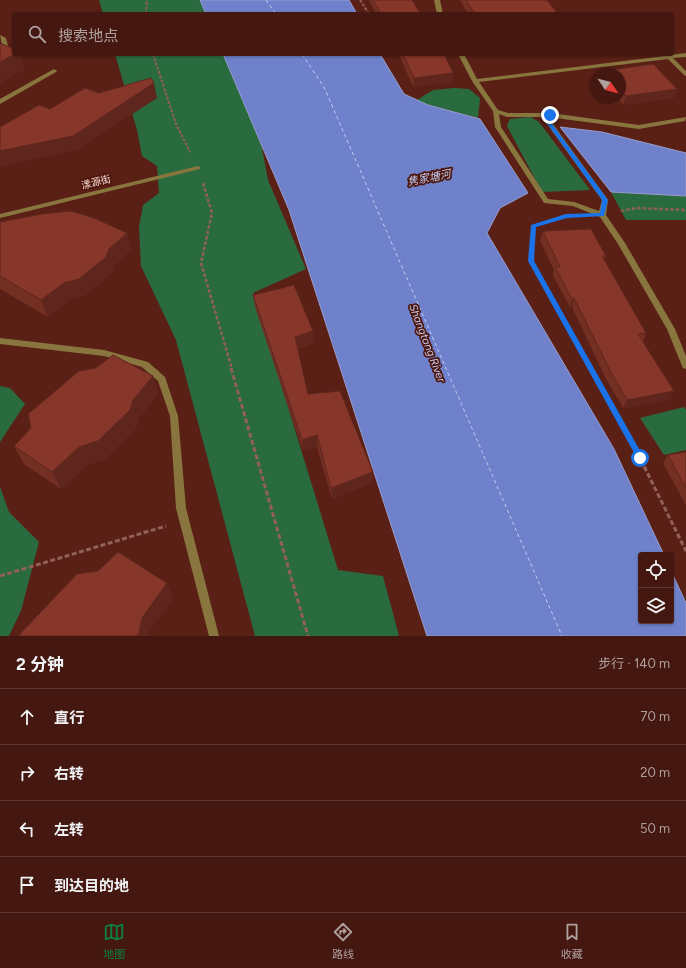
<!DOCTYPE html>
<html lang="zh">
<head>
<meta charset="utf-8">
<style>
  :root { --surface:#441810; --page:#4b2119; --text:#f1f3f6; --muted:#afa09f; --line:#5c3730; --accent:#0b8043 }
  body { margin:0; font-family:Figtree,"Noto Sans SC",sans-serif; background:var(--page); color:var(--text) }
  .controls { position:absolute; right:12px; bottom:12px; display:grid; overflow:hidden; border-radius:4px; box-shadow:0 1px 3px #0004 }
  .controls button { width:36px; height:36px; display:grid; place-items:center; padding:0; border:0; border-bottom:1px solid var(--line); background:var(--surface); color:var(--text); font:20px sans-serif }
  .compass { position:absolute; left:590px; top:68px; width:36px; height:36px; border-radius:50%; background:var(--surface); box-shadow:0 1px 3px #0004; rotate:125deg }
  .stop { position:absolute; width:12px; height:12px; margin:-9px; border:3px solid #1a73e8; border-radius:50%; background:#fff }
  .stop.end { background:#1a73e8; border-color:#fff; box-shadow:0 1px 4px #0008 }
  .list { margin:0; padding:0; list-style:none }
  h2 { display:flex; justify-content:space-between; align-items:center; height:52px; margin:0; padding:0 16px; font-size:17px }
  h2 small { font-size:13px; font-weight:400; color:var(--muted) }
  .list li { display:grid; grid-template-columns:26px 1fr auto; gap:12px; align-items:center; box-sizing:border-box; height:56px; padding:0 16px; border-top:1px solid var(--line) }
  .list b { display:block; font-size:15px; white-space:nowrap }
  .list em { font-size:13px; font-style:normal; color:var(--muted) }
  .icon { flex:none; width:22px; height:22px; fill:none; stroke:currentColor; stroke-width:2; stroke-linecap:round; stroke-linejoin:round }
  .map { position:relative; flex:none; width:686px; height:636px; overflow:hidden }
  .search { position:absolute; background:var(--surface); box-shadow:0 1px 3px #0004; left:12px; right:12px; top:12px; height:44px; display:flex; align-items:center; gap:10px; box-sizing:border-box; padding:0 14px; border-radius:4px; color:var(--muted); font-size:15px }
  .sheet { height:276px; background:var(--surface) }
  nav { display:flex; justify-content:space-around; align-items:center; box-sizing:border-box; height:56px; border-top:1px solid var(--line); background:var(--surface); font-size:11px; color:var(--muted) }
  nav a { display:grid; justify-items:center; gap:2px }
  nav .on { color:var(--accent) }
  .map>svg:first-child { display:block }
  .green { fill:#2a6a3f }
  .water { fill:#6e81ca; stroke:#989dce }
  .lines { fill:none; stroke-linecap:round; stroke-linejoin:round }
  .ferry { stroke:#c1cdf5; stroke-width:1; stroke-dasharray:3.5 3; stroke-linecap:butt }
  .path-far2 { stroke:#916057; stroke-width:2; stroke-dasharray:3 1.5; stroke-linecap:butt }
  .path-far1 { stroke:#916057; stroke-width:2.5; stroke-dasharray:3.5 2; stroke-linecap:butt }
  .path { stroke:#916057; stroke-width:3; stroke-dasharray:5 2.5; stroke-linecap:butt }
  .service { fill:#88763e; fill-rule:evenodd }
  .minor { fill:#88763e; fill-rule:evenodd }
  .wall { fill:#742f23 }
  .shaded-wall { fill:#5e261d }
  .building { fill:#873729; stroke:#5e261d }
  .route { fill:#1a73e8 }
  .labels { text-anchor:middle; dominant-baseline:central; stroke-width:3.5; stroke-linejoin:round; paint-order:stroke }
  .street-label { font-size:10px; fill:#fbddd6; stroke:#4e150b }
  .water-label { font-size:11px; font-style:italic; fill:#c1cdf5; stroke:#4e150b }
</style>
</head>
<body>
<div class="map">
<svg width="686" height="636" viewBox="0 0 686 636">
  <rect width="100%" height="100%" fill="#5a2016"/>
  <g class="green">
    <path d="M99,0H200L206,14H103Z"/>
    <path d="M115,54H223L261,143L268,180L306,269L253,293L338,570L383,576L399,636H255L176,340L141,266L139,227L143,205L159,193L157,166L142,156L137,130Z"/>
    <path d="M454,88L469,89L480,98L478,118L428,105L417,100L433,90Z"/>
    <path d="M531,117L539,122L590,190L542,192L507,126L510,119Z"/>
    <path d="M611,192L686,196V220H626Z"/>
    <path d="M0,386L10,388L25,404L0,442Z"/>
    <path d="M684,407L686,410V450L664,455L640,418Z"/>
    <path d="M0,487L9,512L39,542L21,611L9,636H0Z"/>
  </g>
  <g class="water">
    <path d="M200,0H349L357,14H206Z"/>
    <path d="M223,54H380L404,94L428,105L480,119L528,193L500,208L487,233L614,449L664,555H641V621H671V571L686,603V636H427L289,210Z"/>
    <path d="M560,127L602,132L686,153V196L611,192Z"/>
  </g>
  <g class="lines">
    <g class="ferry">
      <path d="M266,0L276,14"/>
      <path d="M302,54L324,87L562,636"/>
    </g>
    <g class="path-far2">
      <path d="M360,0L369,14"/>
      <path d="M146,14L147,0"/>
      <path d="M153,54L176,124L190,152"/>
    </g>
    <g class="path-far1">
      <path d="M203,183L212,213L201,263L232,369"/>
      <path d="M621,211L637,208L686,210"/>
      <path d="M553,220L533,226L531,261L591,369"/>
    </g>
    <g class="path">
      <path d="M231,368L308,636"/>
      <path d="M590,368L640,458L686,551"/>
      <path d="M0,576L166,526"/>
    </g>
    <g class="service">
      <path d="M434,0H440L443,14H437Z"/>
      <path d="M0,35L6,38L8,46L0,51V47L2,45Z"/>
      <path d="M686,53V57L673,58L686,71V76L684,75L668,59L479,82L498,110L508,113H550L639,125L686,117L685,121L639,129L548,117L608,200L606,215L625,243L675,329L686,356V369L683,368L682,366L667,329L618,244L600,217L573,206L544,203L495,127L493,111L472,81L458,54H464L477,79L665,56L668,54L670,55ZM499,114L507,117H542L602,200L599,211L574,202L548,199L501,127Z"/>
      <path d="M54,69L57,71L56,72L0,104V99Z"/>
      <path d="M0,338L104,350L148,362L165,377L178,416L186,508L219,636H209L176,508L170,416L158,381L142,367L104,356L0,344Z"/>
    </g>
    <path class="minor" d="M198,166L200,167V169L0,218V214Z"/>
  </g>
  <g class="wall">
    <path d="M369,0H412L421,14H376Z"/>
    <path d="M460,0H547L558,14H468Z"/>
    <path d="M399,54H444L453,73L452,82L413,87Z"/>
    <path d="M653,64L677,89L674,98L623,105L618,98H620V74H603L604,71Z"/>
    <path d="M0,222L127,233L131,249L114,266L112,273L85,295L70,299L48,317L0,289Z"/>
    <path d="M543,231L606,256L604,259L646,333L643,342L670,400L623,408L606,379L572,307H570L553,276L554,270L540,240Z"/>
    <path d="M253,295L313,331V343L297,349L308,394L373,472L372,483L332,499L317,447L303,451L255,307Z"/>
    <path d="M153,376L158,394L139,418L136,428L105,459L87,465L61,489L24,464L14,446Z"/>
    <path d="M686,452V505L663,463L668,455Z"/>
  </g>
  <g class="shaded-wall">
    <path d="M15,54H20L25,69L0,84V62Z"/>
    <path d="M453,73L452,82L413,87L414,78Z"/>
    <path d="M154,83L157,98L77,150L0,167V151Z"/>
    <path d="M677,89L674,98L623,105L626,96Z"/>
    <path d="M127,233L131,249L114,266L112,273L85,295L70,299L48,317L41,300L109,249Z"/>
    <path d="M574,298L572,307H570L572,299Z"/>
    <path d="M313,331V343L295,349V337Z"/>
    <path d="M153,376L158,394L139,418L136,428L105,459L87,465L61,489L52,472L133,400Z"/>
    <path d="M674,391L670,400L623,408L627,400Z"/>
    <path d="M317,435V447L303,451L302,440Z"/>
    <path d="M373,472L372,483L332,499L331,488Z"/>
    <path d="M167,583L173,598L149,632V636H136L142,618Z"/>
  </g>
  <g class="building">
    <path d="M373,0H412L421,14H381Z"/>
    <path d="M466,0H547L558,14H475Z"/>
    <path d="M0,43L14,49V54H15L0,62Z"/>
    <path d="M403,54H444L453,73L414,78Z"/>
    <path d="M653,64L677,89L626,96L620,89V74H607L604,71Z"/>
    <path d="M151,78L154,83L73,136L0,151V127L39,105L50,109L85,88L99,93Z"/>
    <path d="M71,211L94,218L127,233L109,249L106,257L79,279L64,283L41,300L0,276V222L42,214Z"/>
    <path d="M591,229L606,256H602L646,333L638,334L674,391L627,400L610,370L574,298L572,299L555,267H560L543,231Z"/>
    <path d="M294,285L313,331L295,337L308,394L340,391L373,472L331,488L317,435L302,440L253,295Z"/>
    <path d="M113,355L153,376L133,400L130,410L98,441L79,447L52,472L14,446L31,428L28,414L79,371L96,368Z"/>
    <path d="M686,452V488L668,455Z"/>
    <path d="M118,552L167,583L142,618L139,633L136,636H18L77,574L98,571Z"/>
  </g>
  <path class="route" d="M544,114H552V116L547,117L608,200L604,216L567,218L536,227L534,261L643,456V460H638L528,261L531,225L566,214L600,213L602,200L541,115Z"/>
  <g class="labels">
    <g class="street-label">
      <text transform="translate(96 182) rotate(-14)">漾源街</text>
    </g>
    <g class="water-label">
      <text transform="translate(429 178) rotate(-11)">隽家塘河</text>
      <text transform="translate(427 343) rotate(69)">Shangtang River</text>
    </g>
  </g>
</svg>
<div class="controls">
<button><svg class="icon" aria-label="locate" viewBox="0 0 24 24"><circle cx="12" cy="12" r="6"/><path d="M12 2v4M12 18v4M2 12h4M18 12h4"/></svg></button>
<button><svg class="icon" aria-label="layers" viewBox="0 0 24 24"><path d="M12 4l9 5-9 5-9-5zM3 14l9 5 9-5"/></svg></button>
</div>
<svg class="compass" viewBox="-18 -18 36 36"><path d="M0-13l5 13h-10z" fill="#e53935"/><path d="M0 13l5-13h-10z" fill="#afa09f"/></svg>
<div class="stop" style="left:640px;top:458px"></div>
<div class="stop end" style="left:550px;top:115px"></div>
<div class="search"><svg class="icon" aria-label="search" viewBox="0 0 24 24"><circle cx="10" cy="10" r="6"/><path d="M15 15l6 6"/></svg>搜索地点</div>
</div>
<section class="sheet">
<h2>2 分钟<small>步行 · 140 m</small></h2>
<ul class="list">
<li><svg class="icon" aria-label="ahead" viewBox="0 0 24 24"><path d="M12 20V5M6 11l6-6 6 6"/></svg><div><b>直行</b></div><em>70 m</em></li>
<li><svg class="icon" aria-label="right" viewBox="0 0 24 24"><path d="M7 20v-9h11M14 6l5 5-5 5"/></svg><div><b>右转</b></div><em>20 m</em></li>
<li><svg class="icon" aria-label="left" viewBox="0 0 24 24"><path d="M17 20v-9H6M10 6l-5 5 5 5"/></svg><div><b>左转</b></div><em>50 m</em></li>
<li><svg class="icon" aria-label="arrive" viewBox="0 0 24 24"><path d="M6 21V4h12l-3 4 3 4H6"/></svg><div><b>到达目的地</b></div></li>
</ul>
</section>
<nav>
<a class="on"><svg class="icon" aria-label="map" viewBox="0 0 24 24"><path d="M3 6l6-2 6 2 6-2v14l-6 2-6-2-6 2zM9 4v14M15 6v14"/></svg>地图</a>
<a><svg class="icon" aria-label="directions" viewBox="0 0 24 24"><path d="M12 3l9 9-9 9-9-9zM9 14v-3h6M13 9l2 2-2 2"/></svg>路线</a>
<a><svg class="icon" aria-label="saved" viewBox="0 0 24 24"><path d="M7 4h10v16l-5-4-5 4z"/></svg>收藏</a>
</nav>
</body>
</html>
